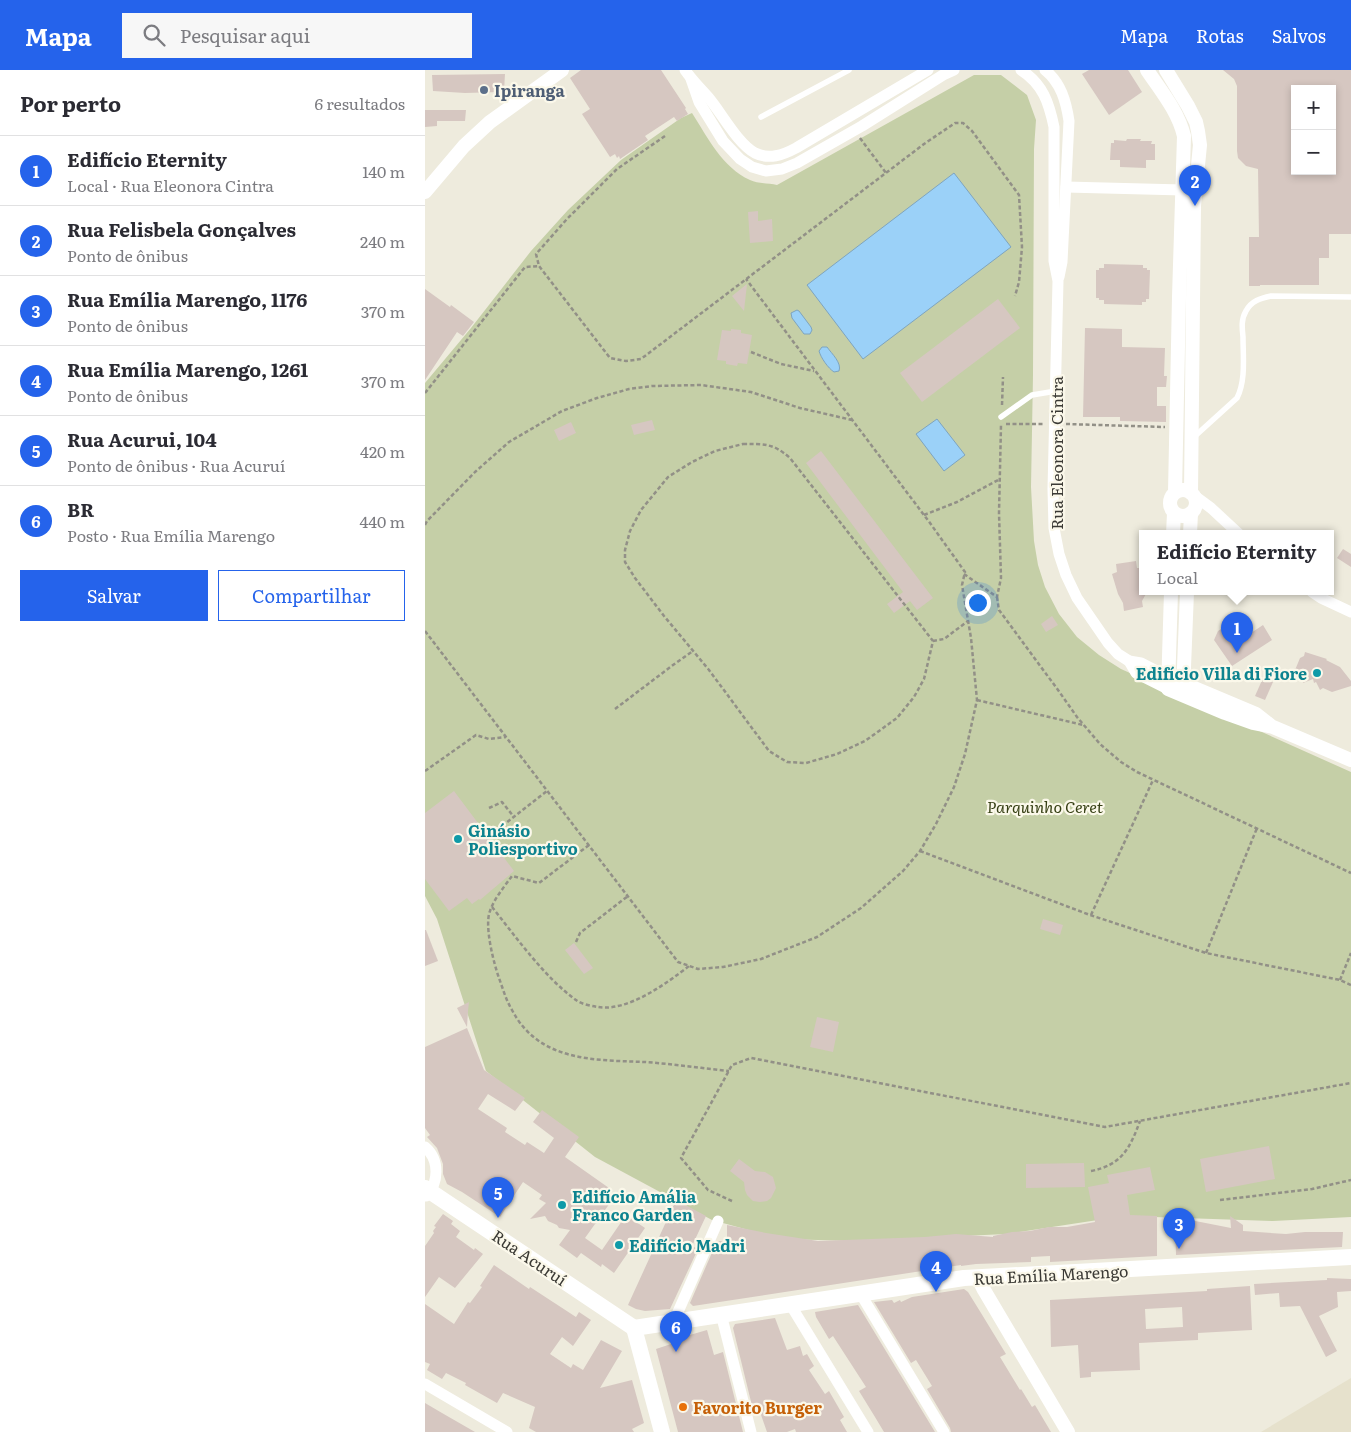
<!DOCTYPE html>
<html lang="pt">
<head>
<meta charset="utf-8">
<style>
  :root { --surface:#fff; --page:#f7f7f7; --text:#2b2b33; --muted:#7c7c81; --line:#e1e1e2; --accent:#2563eb }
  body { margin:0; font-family:Literata,serif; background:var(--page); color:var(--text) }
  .controls { position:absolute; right:15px; top:15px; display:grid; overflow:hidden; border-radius:0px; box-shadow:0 2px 8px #0003 }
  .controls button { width:45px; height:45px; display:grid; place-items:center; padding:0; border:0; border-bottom:1px solid var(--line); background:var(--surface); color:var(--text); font:25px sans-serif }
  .you { position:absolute; left:552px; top:532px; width:18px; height:18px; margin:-12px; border:4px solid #fff; border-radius:50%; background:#1a73e8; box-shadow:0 0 0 8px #1a73e833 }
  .badge { display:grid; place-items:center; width:32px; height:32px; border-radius:50%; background:var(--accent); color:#fff; font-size:16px; font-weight:700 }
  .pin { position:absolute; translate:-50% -41px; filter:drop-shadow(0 1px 2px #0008) }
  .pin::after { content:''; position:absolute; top:26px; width:18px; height:15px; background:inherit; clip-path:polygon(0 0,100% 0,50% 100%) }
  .popup { position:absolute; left:714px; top:460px; width:195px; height:65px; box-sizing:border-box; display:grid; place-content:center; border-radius:0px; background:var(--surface); filter:drop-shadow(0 1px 4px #0005); font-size:16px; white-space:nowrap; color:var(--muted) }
  .popup b { font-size:19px; color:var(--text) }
  .popup::after { content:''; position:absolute; left:50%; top:100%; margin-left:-10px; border:10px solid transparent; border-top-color:var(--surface) }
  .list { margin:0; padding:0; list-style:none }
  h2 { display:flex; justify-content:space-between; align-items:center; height:65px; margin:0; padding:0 20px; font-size:21px }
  h2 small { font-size:16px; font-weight:400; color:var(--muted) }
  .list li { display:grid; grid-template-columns:32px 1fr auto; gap:15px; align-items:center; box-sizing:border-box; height:70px; padding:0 20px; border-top:1px solid var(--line) }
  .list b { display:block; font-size:19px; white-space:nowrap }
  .list p { margin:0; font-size:16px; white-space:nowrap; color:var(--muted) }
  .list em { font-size:16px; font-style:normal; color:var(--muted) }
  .actions { display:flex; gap:10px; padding:15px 20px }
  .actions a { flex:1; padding:11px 0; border:1px solid var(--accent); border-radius:0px; text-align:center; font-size:18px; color:var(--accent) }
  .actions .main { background:var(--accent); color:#fff }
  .icon { flex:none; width:28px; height:28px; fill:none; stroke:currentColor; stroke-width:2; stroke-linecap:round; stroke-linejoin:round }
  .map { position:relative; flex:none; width:926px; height:1362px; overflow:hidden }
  header { display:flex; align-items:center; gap:30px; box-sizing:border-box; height:70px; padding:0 25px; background:var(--accent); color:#fff }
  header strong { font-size:24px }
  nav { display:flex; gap:28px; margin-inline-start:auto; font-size:18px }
  .search { width:350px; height:45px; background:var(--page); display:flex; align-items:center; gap:12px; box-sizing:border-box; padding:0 18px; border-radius:0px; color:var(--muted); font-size:19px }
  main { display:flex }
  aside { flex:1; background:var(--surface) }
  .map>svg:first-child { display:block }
  .built { fill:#e6e1cc }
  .green { fill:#c5cfa7 }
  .water { fill:#9bd1f8; stroke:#7ea4be }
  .building { fill:#d6c7c1; fill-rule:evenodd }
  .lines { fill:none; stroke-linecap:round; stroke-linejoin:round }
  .path { stroke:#929087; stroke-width:2.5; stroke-dasharray:4 2.5; stroke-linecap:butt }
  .service { stroke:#fff; stroke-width:5.5 }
  .minor { stroke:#fff; stroke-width:11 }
  .tertiary { stroke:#fff; stroke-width:14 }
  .secondary { stroke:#fff; stroke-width:16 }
  .service-dot { fill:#5c6f8a; stroke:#fbf8ea; stroke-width:2 }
  .culture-dot { fill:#0f9aa8; stroke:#fbf8ea; stroke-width:2 }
  .food-dot { fill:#e8710a; stroke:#fbf8ea; stroke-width:2 }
  .labels { text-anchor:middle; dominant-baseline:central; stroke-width:4.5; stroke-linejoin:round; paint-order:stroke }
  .service-label { font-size:16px; font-weight:bold; fill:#4e5e75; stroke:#fbf8ea; text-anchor:start }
  .street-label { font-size:16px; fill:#3b3a35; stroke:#fbf8ea }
  .culture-label { font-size:16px; font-weight:bold; fill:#0d838f; stroke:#fbf8ea; text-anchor:start }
  .park-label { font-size:16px; font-style:italic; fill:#374015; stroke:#fbf8ea }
  .food-label { font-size:16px; font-weight:bold; fill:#c56008; stroke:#fbf8ea; text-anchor:start }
</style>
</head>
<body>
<header>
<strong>Mapa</strong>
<div class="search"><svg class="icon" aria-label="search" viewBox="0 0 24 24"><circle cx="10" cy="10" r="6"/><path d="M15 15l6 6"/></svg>Pesquisar aqui</div>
<nav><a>Mapa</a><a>Rotas</a><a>Salvos</a></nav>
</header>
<main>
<aside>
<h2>Por perto<small>6 resultados</small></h2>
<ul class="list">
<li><span class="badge">1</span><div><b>Edifício Eternity</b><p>Local · Rua Eleonora Cintra</p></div><em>140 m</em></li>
<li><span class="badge">2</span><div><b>Rua Felisbela Gonçalves</b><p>Ponto de ônibus</p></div><em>240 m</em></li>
<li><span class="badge">3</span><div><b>Rua Emília Marengo, 1176</b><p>Ponto de ônibus</p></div><em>370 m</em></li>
<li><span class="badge">4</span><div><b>Rua Emília Marengo, 1261</b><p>Ponto de ônibus</p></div><em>370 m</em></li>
<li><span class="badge">5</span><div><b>Rua Acurui, 104</b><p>Ponto de ônibus · Rua Acuruí</p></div><em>420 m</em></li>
<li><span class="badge">6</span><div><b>BR</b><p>Posto · Rua Emília Marengo</p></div><em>440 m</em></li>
</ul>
<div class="actions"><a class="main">Salvar</a><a>Compartilhar</a></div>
</aside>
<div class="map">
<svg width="926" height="1362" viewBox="0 0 926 1362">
  <rect width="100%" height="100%" fill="#eeebdd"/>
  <path class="built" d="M926,1308V1362H836Z"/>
  <path class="green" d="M549,5H576L602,25L611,50L609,79L608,305L606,417L609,471L613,495L620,517L634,544L652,567L674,585L696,599L926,702V1147L848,1151L699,1146L581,1164L430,1171L356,1169L287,1150L170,1087L61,1001L12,849L0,826V313L46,258L106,181L143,140L196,90L256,48L267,43C283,68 297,97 325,110C333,114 344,113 352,115Z"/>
  <g class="water">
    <path d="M529,103L586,177L438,289L382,215Z"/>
    <path d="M372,240L374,241L386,257L387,260L385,264H379L367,248L366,243Z"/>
    <path d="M397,277H402C407,284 417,293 414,301L409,302C403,298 396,288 394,281Z"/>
    <path d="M512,349L540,385L519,401L491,364Z"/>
  </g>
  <g class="building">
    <path d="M156,0H236L261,38L260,39L263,44L252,51L249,47L220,66L223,70L195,89L194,86L192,88L190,84L185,87L157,44L165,39L145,8Z"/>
    <path d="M664,0H703L717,22L684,45L657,4Z"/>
    <path d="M798,0H926V164H904V188H894V215H835V216H824V167H834L833,99L821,96L813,88L812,81V16L809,9ZM870,19H907V101H870Z"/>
    <path d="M80,4L79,21L75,22L40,23L8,21L7,5Z"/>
    <path d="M0,40H41L40,51H12V56L0,57Z"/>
    <path d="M702,69H716L715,71H727L726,74H730V90H721V98L695,97V90H685L686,73H689V70L701,71Z"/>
    <path d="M333,141V151L347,149L348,171L325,173L323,142Z"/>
    <path d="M679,194L718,195V198H722V200H725L724,229H721V232H717V235L679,234V230H674V228H671V200H674V198H679Z"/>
    <path d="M322,214L319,241L307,226Z"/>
    <path d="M0,219L25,237L26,235L49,252L38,266L32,262L0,310Z"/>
    <path d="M573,229L595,258L497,332L475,303Z"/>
    <path d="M660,258L697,259V277L740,278L739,306H742L741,317H732V336H741V352L695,351V347H658Z"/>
    <path d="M306,259L316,260V263L327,265L322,294L313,293L312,296L301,294V291L292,290L297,260L306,261Z"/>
    <path d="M227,350L230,360L209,365L206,355Z"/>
    <path d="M146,352L151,363L134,371L129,360Z"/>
    <path d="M396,381L508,528L492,540L485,531L469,543L462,534L478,522L381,393Z"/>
    <path d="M918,479L926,484V497L912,488Z"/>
    <path d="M711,491L712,498H718V522H722L717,531L718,537L699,541L698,533L693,524L687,504L692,502L691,494Z"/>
    <path d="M627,546L633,555L621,562L616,554Z"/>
    <path d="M807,552L817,569L838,555L847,570L807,596L789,570L793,561Z"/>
    <path d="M880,582L902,589L901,590L915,597L926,611V616L907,622L898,618L895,620L891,612L889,613L888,609L878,613L877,609L868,605L875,588L879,586Z"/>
    <path d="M838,608L848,612L840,630L830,626Z"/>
    <path d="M29,721L89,801L55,830L54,829L47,834L42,828L24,841L0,809V743Z"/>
    <path d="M618,849L638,855L635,865L615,859Z"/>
    <path d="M0,860H1L13,891L0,896Z"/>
    <path d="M149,873L168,898L159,904L140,880Z"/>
    <path d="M44,932L43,941L42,957L32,938Z"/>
    <path d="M392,947L414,952L408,982L385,977Z"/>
    <path d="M42,958L59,1000L100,1028L90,1041L63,1024L53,1039L82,1058L80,1062L100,1075L102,1072L119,1083L129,1068L108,1052L117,1040L154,1067L140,1087L184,1118L178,1128L185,1133L160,1168L177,1180L201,1145L220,1158L189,1203L177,1194L176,1197L156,1183L152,1188L134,1175L145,1160L134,1158L132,1155L123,1151L120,1146L105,1149L121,1133L114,1129L117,1125L98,1112L75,1147L37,1122L22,1114L18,1104V1094L12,1078L2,1067L5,1065L0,1058V977Z"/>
    <path d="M844,1076L850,1109L781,1122L775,1089Z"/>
    <path d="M314,1089L330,1101L340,1102L348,1107L351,1118L346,1128L342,1131L335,1132L328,1131L322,1125L320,1120L319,1112L305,1101Z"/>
    <path d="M659,1093L660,1117L601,1118V1094Z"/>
    <path d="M725,1097L730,1120L702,1125L705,1145L732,1146V1186L625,1192V1186L606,1187V1192L551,1194L536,1196V1195L268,1236L265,1233L292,1171H302V1155L341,1163L393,1171L500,1167L531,1164L568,1167V1166L587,1162L605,1161L624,1157H642L670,1152L663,1117L684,1113L682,1105Z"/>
    <path d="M251,1130L281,1146L267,1176L273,1179L245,1239L220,1241L211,1239L203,1235Z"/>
    <path d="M18,1144L28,1151L26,1154L35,1161L31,1167L49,1180L50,1178L58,1184L30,1218L14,1207L0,1227V1176L9,1163L8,1161L11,1157L9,1156Z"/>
    <path d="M805,1146L818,1155V1161L861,1164L880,1162H918L917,1177L751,1185L750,1147L806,1158Z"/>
    <path d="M69,1195L104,1219L105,1217L151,1247L154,1242L166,1250L148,1276L137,1267L125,1284L146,1298L148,1294L158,1300L176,1270L197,1281L175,1318L207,1310L219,1353L207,1359L209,1362H111L104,1358L110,1337L78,1323L72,1333L40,1315L41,1313L21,1303L17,1309L2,1300L5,1294L0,1292V1234L29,1254L43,1232L45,1233L57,1217L55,1216Z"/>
    <path d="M902,1208L926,1209V1221L912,1222L913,1237L894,1246L912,1281L901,1287L875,1236L855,1237L854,1223L830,1225L829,1214L902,1210Z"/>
    <path d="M825,1216L827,1260L773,1263V1270L714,1273L715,1300L666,1302V1307L655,1308L653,1275L626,1277L625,1230L782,1221V1219ZM757,1237L758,1257L721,1259L720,1239Z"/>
    <path d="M539,1219L543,1222L556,1243L581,1284L575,1287L595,1320L596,1319L607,1337L610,1335L626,1362H526L525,1358L502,1319L507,1316L491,1290L486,1293L449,1232L467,1230L469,1233L475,1230L476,1232L487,1227Z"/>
    <path d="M433,1235L510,1362H459L450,1347L434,1321L441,1317L408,1266L404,1269L391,1247L390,1242Z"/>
    <path d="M350,1248L362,1280L375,1276L378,1286L382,1284L389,1296L384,1300L400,1324L404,1321L419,1347L415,1350L422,1362H371L370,1359L362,1362H342L335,1342L329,1344L308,1258L310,1254Z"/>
    <path d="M282,1260L289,1285L298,1282L318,1362H253L231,1279L252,1272L251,1269Z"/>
    <path d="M0,1333L17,1343L50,1362H0Z"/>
  </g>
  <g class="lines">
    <g class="path">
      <path d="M240,66L192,99L142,149L111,184L114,196L185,288L201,291L216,289L499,74L530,53H538L547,61L594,125L597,177L594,212L590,226"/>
      <path d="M435,68L461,103"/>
      <path d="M326,282L356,294L389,301"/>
      <path d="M0,323L100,197L114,196"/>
      <path d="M577,335L578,307"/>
      <path d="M581,354H618"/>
      <path d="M641,354L740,357"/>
      <path d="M318,374C339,374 348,373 365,388L508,571L499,609L489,627L472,648L440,671L412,684L381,693L362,692L344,681L284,600L239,546L210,508L200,492V480L205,461L216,440L243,407L267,392L290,381Z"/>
      <path d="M499,445L532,432L575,409"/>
      <path d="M0,455L2,451L50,402L84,372L137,341L172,328L204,319L227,316L276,315L326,322L375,338L427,350"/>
      <path d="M539,504L572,527L576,508L574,443L576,355"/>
      <path d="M572,527L574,540L633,620L652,647L675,674L696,692L712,702L926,803"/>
      <path d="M0,561L253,892L273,899L298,897L336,889L392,867L436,838L478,801L495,781L511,754L529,717L540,684L552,630L546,568L537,515L540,502L505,453L321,209"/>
      <path d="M508,571L519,569L543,551"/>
      <path d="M552,630L658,655"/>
      <path d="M190,639L248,595L268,581"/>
      <path d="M0,701L51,665L64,669L81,667"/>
      <path d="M64,738L77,732L89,747"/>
      <path d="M72,760L122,721"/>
      <path d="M164,775L114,813L87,806C79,817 69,829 65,841C59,856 69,894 74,908C78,919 81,930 87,940C114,992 170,990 220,992C248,994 276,998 304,1001"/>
      <path d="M495,781L665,845L781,883L915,910L926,915"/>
      <path d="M67,837C91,867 120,908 151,930C156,934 166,936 173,937C203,942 242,913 264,896"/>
      <path d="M666,845L728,710"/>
      <path d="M151,872L155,863L203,826"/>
      <path d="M781,883L832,758"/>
      <path d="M915,910L926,883"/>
      <path d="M666,1101C697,1095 705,1078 715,1051"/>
      <path d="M795,1130L887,1119L926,1110"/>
      <path d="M307,1131L283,1120L256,1088L307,995L326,988L680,1057L926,1013"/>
    </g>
    <g class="service">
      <path d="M336,47L424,0"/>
      <path d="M576,347L607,325L631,321"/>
      <path d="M769,367L812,328C821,310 818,287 818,267C817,258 816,249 821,241C826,231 836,228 846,226L926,227"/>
    </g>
    <g class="minor">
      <path d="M260,0C267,10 275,18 283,27C296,42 312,73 330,83C344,90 358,85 371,78L503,0"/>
      <path d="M596,0C618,14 624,33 629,57V191L633,211L628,419L629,458L634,484L641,505L652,528L683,573L693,584L704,591L711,603L743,619"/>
      <path d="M620,0C636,13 641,31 644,51L637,192L634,207"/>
      <path d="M266,9L274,32L298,71L315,89L327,97L341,101L357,99L372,93L437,56L518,5L529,0"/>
      <path d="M641,117L758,120"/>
      <path d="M767,424L786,438L814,464"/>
      <path d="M887,522L896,528L926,542"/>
      <path d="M704,591L716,593L743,607"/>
      <path d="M0,1077C15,1090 14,1113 1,1126"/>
      <path d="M435,1223L519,1362"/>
      <path d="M365,1234L443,1362"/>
      <path d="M296,1244L326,1362"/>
      <path d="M249,1251L293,1151"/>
      <path d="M0,1314L82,1362"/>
    </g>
    <g class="tertiary">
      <path d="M722,0C736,21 753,41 759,66L754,227L750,422"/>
      <path d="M741,0L763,36L771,52L773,61L775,75L769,136L766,423"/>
      <path d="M0,122L39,76L65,52L137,0"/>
      <circle cx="758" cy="433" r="13"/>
      <path d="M748,464L749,443"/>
      <path d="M765,464L766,443"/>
      <path d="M746,522L743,619L800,643L828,653L848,657L926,690"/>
      <path d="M743,607L831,644L845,655"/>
      <path d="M758,622L762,522"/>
      <path d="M553,1208L559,1220L643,1362"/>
    </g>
    <g class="secondary">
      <path d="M0,1118L209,1258"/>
      <path d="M209,1258L539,1208L926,1187"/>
      <path d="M209,1258L237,1362"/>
    </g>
  </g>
  <circle class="service-dot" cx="59" cy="20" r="5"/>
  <g class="culture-dot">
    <circle cx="892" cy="603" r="5"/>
    <circle cx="33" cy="769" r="5"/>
    <circle cx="137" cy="1135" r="5"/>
    <circle cx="194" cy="1175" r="5"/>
  </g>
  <circle class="food-dot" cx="258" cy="1337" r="5"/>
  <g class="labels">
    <g class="service-label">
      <text x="69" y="20">Ipiranga</text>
    </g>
    <g class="street-label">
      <text transform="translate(631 383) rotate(-90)">Rua Eleonora Cintra</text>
      <text transform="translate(105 1187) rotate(34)">Rua Acuruí</text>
      <text transform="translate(626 1204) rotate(-3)">Rua Emília Marengo</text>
    </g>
    <g class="culture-label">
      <text x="882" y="603" text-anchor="end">Edifício Villa di Fiore</text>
      <text x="43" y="760">Ginásio<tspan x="43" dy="18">Poliesportivo</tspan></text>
      <text x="147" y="1126">Edifício Amália<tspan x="147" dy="18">Franco Garden</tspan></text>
      <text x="204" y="1175">Edifício Madri</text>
    </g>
    <g class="park-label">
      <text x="620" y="736">Parquinho Ceret</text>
    </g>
    <g class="food-label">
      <text x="268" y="1337">Favorito Burger</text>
    </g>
  </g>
</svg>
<div class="controls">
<button>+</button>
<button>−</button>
</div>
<div class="you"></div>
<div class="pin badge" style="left:812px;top:583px">1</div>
<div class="popup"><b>Edifício Eternity</b>Local</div>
<div class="pin badge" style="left:770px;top:136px">2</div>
<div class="pin badge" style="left:754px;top:1179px">3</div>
<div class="pin badge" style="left:511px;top:1222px">4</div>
<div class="pin badge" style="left:73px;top:1148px">5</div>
<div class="pin badge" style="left:251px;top:1282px">6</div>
</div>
</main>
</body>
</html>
